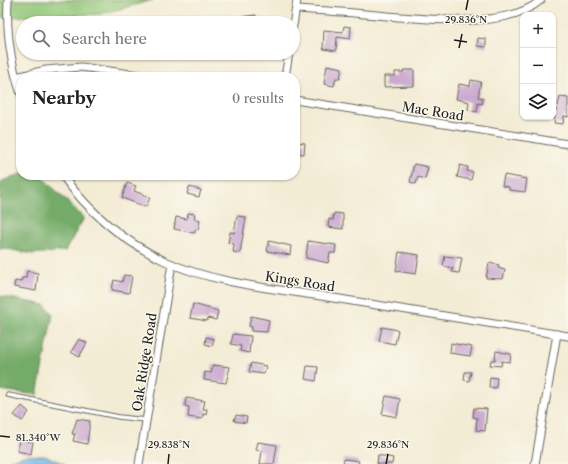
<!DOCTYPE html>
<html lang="en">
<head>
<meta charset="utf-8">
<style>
  :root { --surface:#fff; --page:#f2f2f2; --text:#222; --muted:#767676; --line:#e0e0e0 }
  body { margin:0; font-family:"Libre Caslon Text",serif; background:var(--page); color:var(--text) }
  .controls { position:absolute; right:12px; top:12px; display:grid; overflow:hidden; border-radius:8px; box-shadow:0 1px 3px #0004 }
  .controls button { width:36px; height:36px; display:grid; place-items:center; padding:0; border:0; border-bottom:1px solid var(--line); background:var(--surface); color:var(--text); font:20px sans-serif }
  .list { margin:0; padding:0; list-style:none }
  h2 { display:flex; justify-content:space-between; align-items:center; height:52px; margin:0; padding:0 16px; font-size:17px }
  h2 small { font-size:13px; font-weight:400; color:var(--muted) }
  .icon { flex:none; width:22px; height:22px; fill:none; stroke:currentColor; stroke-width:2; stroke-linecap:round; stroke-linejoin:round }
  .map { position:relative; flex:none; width:568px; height:464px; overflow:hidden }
  .search { position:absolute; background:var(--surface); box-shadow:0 1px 3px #0004; left:16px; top:16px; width:284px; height:44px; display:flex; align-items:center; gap:10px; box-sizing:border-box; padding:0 14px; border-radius:22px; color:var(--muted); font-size:15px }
  .panel { position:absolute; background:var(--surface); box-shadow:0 1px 3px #0004; left:16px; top:72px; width:284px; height:108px; border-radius:16px }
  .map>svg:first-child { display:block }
  .green { fill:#91c678; stroke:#56714a }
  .forest { fill:#74ab68; stroke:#486442 }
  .water { fill:#71b7e8; stroke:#466a82 }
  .building { fill:#caaad0 }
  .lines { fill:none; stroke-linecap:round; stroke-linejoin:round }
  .service-casing { stroke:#67655d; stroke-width:5.5 }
  .minor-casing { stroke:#67655d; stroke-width:9 }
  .service { stroke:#fff; stroke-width:3.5 }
  .minor { stroke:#fff; stroke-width:7 }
  .ticks { fill:none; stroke:#1c1c1c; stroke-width:1.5 }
  .labels { text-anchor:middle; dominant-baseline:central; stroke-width:3; stroke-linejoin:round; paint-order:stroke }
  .street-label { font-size:13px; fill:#1c1c1c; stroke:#fbf7ec }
  .ticks-label { font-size:10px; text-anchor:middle; fill:#1c1c1c; stroke:#fbf7ec; stroke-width:3; stroke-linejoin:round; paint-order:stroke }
</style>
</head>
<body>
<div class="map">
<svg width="568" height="464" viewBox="0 0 568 464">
  <rect width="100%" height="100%" fill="#fbf7ec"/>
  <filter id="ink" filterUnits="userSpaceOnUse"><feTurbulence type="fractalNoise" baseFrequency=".025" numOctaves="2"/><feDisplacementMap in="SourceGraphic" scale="8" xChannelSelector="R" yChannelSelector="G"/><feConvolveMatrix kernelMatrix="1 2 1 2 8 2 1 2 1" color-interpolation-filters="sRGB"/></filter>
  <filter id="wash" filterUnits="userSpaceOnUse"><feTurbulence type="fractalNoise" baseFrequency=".012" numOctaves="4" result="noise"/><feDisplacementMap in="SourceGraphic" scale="16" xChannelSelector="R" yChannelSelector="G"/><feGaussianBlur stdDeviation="0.9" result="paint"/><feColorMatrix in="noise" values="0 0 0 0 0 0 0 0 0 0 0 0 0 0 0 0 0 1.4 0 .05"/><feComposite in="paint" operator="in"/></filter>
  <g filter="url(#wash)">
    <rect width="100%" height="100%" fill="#f3ecd5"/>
    <path class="green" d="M0,0H153L101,14L0,17Z"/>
    <g class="forest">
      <path d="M21,174L40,175L84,218L65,251L33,254L2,248L0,250V182Z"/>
      <path d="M0,296L45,305L53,314L37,395L0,390Z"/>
    </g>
    <path class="water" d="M27,455L45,456L65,464H3L11,460Z"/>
    <g id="blocks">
      <g class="building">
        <path d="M256,15L257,23H238V17Z"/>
        <path d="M344,26L351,27L350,39L337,37L336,51L323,49L324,30L343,32Z"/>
        <path d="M478,38L486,39V47L477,46Z"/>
        <path d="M327,65L342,68L340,78H336L334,86L324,84Z"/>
        <path d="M403,70H414V86L384,87V76H395V72H404Z"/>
        <path d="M471,80L481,82L478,97L483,98L482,104L478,103L477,112L468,110L469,102L456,99L459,84L470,86Z"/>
        <path d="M560,97L568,98V117L564,116L563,124L554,123L555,116H553V110H557Z"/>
        <path d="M295,142L305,143L304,154L295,153Z"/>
        <path d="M414,164L428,167L425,179L418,177L416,184L410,182Z"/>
        <path d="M460,165L468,167L467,171L473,172L471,180L457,177Z"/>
        <path d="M504,175L527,179L525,192L509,190V187L502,186Z"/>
        <path d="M127,183L136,186L134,191L150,197L146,207L122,198Z"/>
        <path d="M189,187L201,190L199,197L187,194Z"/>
        <path d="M188,213L195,214L194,219L200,220L198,230L195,229V233L174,229L176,217L187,219Z"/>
        <path d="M334,213L343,214V229L328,227L329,219L333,220Z"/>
        <path d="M237,216L246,217L240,253L233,252L234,244L228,243L230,232L234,233Z"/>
        <path d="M269,241L291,246L290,255L267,251Z"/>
        <path d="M308,241L336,245L335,253H330L328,263L306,258Z"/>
        <path d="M399,252L419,255L416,274L396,271Z"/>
        <path d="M445,256L462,258L459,273L452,272L453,268L443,266Z"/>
        <path d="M489,263L499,265L498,268L505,270L503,279L486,278Z"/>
        <path d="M27,271L38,273L36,291L14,287L15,281L21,282L22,278H26Z"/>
        <path d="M124,275L132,276L129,293L112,290L114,280L122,282Z"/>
        <path d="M193,304L218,311L216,320L208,318L207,321L190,318Z"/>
        <path d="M251,316L269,320L267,332L251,331L252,327L249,326Z"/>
        <path d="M382,327L398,330L395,344L379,341Z"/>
        <path d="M233,334L251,336L249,353L240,351L241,346L231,344Z"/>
        <path d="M206,337L214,339L212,346L205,344Z"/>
        <path d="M79,339L87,343L79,357L71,352Z"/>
        <path d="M451,343L472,347L470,356L450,353Z"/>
        <path d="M496,351L511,354L510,362L502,361L501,366L490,365L491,360H495Z"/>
        <path d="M251,363L266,366L264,374L249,372Z"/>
        <path d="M213,365L230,367L226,383L204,380L205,372L211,373Z"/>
        <path d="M307,366L318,367L316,381L305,379Z"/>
        <path d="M465,372H471L469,381L464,380Z"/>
        <path d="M490,377L497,378L496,388L489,387Z"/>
        <path d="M386,396L400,399L397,417L382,414Z"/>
        <path d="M186,398L205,401L203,409H207L206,415L203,414L202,419L188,417L189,407L185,406Z"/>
        <path d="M22,406L29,412L22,421L14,415Z"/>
        <path d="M474,408L487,409L485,431L476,430L477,418L473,417Z"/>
        <path d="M236,415L247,417L246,423L234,421Z"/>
        <path d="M77,419L90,421L87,444L73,441L75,434H72Z"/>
        <path d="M19,440L33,442L31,454L17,451Z"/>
        <path d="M258,442L277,445L274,464H260L262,451L256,450Z"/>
        <path d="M378,455L393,458L392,464H377Z"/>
        <path d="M344,459L359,461L358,464H343Z"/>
      </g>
    </g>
  </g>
  <g filter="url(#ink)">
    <use href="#blocks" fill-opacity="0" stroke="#67655d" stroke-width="1"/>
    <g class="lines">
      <g class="service-casing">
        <path id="service" d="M8,395L119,417L146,420"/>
      </g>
      <g class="minor-casing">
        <g id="minor">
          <path d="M8,0C6,32 11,64 21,94"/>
          <path d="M296,9C326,11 357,13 387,16C430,19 507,30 541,0"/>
          <path d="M293,26L297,0"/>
          <path d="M16,77L46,70L81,67L152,77"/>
          <path d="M285,77L289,53"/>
          <path d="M295,100L568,144"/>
          <path d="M62,175C89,212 124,242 165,261C213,283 269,288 321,296C403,310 486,322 568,336"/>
          <path d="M139,464L172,264"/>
          <path d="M535,464L557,334"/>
        </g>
      </g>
      <use href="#service" class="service"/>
      <use href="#minor" class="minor"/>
    </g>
  </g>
  <path class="ticks" d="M466,10L468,0M454,40L467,42M459,48L462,34M0,436L10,437M168,464L169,454M386,464L388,454"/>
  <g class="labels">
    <g class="street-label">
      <text transform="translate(433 111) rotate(9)">Mac Road</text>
      <text transform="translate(300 281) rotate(9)">Kings Road</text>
      <text transform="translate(144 362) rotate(-81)">Oak Ridge Road</text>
    </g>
  </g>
  <g class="ticks-label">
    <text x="466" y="23">29.836°N</text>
    <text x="38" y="441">81.340°W</text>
    <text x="169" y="448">29.838°N</text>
    <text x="388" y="448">29.836°N</text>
  </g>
</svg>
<div class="controls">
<button>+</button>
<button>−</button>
<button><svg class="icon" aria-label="layers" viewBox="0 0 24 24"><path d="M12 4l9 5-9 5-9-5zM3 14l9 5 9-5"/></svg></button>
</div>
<div class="search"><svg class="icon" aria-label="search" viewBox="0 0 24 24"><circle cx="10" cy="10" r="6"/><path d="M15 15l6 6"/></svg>Search here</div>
<section class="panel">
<h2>Nearby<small>0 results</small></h2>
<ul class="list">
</ul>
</section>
</div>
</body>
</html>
